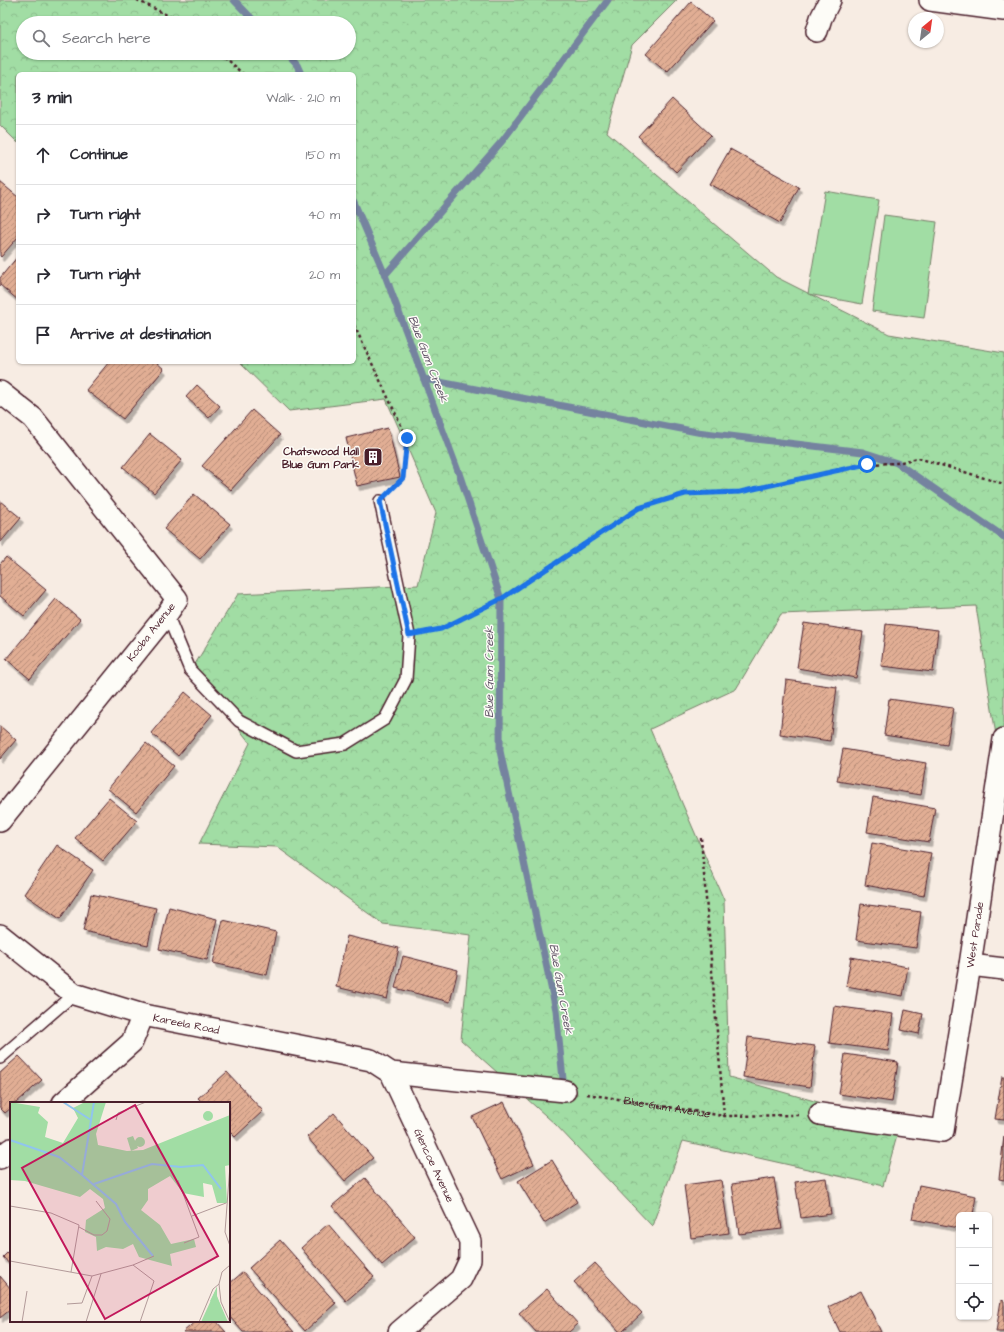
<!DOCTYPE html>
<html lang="en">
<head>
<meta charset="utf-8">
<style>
  :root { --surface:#fff; --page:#f2f2f3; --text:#2b2b33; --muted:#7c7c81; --line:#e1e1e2 }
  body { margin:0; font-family:"Architects Daughter",sans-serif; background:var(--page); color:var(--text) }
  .controls { position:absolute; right:12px; bottom:12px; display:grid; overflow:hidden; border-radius:6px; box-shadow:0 1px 3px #0004 }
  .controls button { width:36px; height:36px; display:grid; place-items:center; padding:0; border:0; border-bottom:1px solid var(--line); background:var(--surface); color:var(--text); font:20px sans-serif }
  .compass { position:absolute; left:908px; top:12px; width:36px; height:36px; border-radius:50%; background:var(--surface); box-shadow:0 1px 3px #0004; rotate:29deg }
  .stop { position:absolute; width:12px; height:12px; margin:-9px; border:3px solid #1a73e8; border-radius:50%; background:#fff }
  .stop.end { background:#1a73e8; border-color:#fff; box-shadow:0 1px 4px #0008 }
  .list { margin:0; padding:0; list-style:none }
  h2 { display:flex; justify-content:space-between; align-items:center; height:52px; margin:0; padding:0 16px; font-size:17px }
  h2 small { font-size:13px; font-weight:400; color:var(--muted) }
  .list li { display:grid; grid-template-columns:26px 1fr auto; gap:12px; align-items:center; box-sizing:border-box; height:60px; padding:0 16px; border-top:1px solid var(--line) }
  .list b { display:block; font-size:15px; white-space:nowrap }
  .list em { font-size:13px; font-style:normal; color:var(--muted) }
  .icon { flex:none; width:22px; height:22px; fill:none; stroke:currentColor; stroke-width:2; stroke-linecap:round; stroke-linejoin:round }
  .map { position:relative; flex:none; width:1004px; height:1332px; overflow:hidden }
  .search { position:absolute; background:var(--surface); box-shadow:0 1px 3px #0004; left:16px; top:16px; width:340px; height:44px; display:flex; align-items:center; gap:10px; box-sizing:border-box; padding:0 14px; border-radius:22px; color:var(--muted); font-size:15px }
  .panel { position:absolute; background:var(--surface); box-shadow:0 1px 3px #0004; left:16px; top:72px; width:340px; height:292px; border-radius:6px }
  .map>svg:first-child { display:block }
  .forest { fill:url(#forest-crowns); stroke:#767e68; fill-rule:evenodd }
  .garden { fill:#a1dda4; stroke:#767e68 }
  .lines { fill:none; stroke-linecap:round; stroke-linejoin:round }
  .stream { stroke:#74839f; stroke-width:7 }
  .building { fill:url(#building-hatch); stroke:#4a1f2b; filter:url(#shadow) }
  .lane-casing { stroke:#4a1f2b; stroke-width:14 }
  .street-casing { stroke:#4a1f2b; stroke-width:24 }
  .path { stroke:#4a1f2b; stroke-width:2.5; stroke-dasharray:3 3; stroke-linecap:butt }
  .lane { stroke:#fdfcf7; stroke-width:11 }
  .street { stroke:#fdfcf7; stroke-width:21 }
  .route { stroke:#1a73e8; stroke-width:5 }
  .labels { text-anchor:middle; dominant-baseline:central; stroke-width:3; stroke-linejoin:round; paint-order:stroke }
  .poi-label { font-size:11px; font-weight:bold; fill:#4a1f2b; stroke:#fdfcf7; text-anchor:end }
  .street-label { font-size:11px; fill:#4a1f2b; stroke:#fdfcf7 }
  .water-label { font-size:12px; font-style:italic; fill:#5f5165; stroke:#fdfcf7 }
  .inset-river { fill:none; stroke:#90c5ed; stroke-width:2 }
  .inset-road { fill:none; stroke:#b29a99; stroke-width:1 }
  .view { fill:#c2185b; fill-opacity:0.15; stroke:#c2185b; stroke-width:2 }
  .inset-edge { fill:none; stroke:#4a1f2b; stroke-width:2 }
</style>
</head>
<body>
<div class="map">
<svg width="1004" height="1332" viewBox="0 0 1004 1332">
  <defs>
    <pattern id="forest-crowns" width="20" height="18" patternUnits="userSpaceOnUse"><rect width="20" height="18" fill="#a1dda4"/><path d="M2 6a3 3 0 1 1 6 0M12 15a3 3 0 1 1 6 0" fill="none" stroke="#8cbd8d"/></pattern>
    <pattern id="building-hatch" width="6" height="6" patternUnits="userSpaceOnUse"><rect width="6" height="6" fill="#e1ae94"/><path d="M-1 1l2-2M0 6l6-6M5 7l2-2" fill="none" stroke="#b88d79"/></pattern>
    <filter id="shadow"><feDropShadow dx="2.5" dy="4.5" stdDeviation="0" flood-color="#0004"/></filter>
  </defs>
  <rect width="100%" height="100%" fill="#f7ece3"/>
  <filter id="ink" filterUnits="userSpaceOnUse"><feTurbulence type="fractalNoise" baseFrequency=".025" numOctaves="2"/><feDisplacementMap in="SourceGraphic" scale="8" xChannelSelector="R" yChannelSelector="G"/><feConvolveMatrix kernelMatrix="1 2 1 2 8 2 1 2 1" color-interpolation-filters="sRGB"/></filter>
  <g filter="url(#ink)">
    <path class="forest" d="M0,0H677L632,45L607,132L776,277L889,334L1004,353V775L1002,774L976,606L781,614L736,689L650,729L724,900L729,1077L900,1125L883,1186L683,1141L652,1226L555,1124L461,1040L471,935L383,924L277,847L199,844L250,743L192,669L238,594L418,585L436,513L386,399L289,411L239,362H354V74H18V143L0,125ZM23,23H349V53H23Z"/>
    <g class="garden">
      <path d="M825,191L879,200L862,304L808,294Z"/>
      <path d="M884,215L937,222L924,318L872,311Z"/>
    </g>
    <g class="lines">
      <g class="stream">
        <path d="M234,0L256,23"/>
        <path d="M286,53L297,65L301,74"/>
        <path d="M354,202L385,275L461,479L501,599L500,751L556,1010L564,1089"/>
        <path d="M385,275L503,140L608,0"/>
        <path d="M424,379L697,432L863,452L897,463L1004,537"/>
      </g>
    </g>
    <g class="building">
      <path d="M691,2L713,21L667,72L646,54Z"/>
      <path d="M672,99L711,135L676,172L638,136Z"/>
      <path d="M730,149L799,187L780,223L710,184Z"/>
      <path d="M0,182L18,197V237L1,257L0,256Z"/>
      <path d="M18,256V300L0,285V278Z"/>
      <path d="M109,362H156L164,369L123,419L86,390Z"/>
      <path d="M197,385L220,406L209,418L186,397Z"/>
      <path d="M252,410L280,435L231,490L202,466Z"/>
      <path d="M388,428L400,477L357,486L346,438Z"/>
      <path d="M150,434L182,460L154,493L123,467Z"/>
      <path d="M194,494L230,524L200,559L164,529Z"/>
      <path d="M0,501L21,518L0,543Z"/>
      <path d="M6,557L46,590L24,616L0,596V564Z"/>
      <path d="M56,599L80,619L30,679L6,659Z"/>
      <path d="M804,623L863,632L856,678L797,668Z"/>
      <path d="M886,624L938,630L933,672L881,666Z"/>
      <path d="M786,680L837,687L830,741L780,734Z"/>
      <path d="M185,692L212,715L178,756L151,733Z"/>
      <path d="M889,699L953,708L947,745L884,735Z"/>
      <path d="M0,726L16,740L0,759Z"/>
      <path d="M146,743L174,766L136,812L108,789Z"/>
      <path d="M843,749L926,763L921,795L837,781Z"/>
      <path d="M873,797L935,808L929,842L867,832Z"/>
      <path d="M109,798L137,821L103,861L75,838Z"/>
      <path d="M872,843L931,853L924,896L865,885Z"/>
      <path d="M57,845L93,870L60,919L24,894Z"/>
      <path d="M91,894L156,908L148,945L83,931Z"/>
      <path d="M861,904L921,912L916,948L856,940Z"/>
      <path d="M169,907L217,919L207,960L159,949Z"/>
      <path d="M223,920L276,932L267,975L213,963Z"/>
      <path d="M347,936L399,948L387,999L336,987Z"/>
      <path d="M403,956L458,970L450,1002L395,988Z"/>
      <path d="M851,957L908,967L903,996L846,986Z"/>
      <path d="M834,1006L893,1014L888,1051L829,1043Z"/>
      <path d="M905,1010L923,1014L919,1034L901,1030Z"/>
      <path d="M748,1037L815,1046L810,1087L743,1077Z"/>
      <path d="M845,1054L898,1062L892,1102L839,1094Z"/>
      <path d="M19,1056L42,1080L16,1103H11V1108L5,1113L0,1108V1073Z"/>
      <path d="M227,1072L263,1111L235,1137L229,1131V1103H203L198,1098Z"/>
      <path d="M1002,1077H1004V1120L995,1119Z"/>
      <path d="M504,1102L534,1164L502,1179L472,1117Z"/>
      <path d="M334,1113L373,1158L345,1181L307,1137Z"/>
      <path d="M1004,1136V1180L999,1179Z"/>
      <path d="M552,1160L577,1202L544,1223L518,1181Z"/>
      <path d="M365,1178L415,1237L382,1265L332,1206Z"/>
      <path d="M774,1178L782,1229L739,1234L732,1184Z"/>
      <path d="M826,1178L831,1214L801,1218L795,1182Z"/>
      <path d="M721,1180L729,1233L691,1238L684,1185Z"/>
      <path d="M919,1185L976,1196L973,1215H959V1228L912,1219Z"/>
      <path d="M328,1224L374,1277L346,1301L301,1248Z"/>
      <path d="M280,1240L336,1303L305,1331L249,1268Z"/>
      <path d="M11,1249V1266L3,1257Z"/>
      <path d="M595,1263L642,1313L622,1332H620L574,1282Z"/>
      <path d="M243,1272L294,1332H243L229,1316V1284Z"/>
      <path d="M0,1276L11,1289V1309L0,1318Z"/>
      <path d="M547,1289L578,1324L569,1332H536L519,1313Z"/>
      <path d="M861,1291L881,1332H840L828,1307Z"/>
      <path d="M1001,1300L1004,1301V1332H996Z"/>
      <path d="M196,1321H216L226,1332H183Z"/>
    </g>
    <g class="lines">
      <g class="lane-casing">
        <g id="lane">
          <path d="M167,614L190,670L239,721L296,751L345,744L385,719L406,679L409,635L380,501"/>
          <path d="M0,1058L74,994"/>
        </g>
      </g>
      <g class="street-casing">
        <g id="street">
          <path d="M930,0L1004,10"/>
          <path d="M817,31L821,18L830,0"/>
          <path d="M0,392L33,418L177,599L167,614L0,821"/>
          <path id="s2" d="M0,935L74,994L143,1015L371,1060L391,1073L565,1091"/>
          <path d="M970,965L1004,969"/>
          <path id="s3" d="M391,1073L470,1241V1260L461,1279L399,1332"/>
          <path d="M63,1103L132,1042L143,1015"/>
          <path id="s4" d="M820,1114L943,1131L970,965L1004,739"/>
          <path d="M0,1158L11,1149"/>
        </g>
      </g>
      <g class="path">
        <path d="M137,0L183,23"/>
        <path d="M219,53L243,74"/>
        <path d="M354,325L407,438L403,478L391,489"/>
        <path d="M425,632L441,629L501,599L639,508L685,494L740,492L867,464L897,463L918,458L1004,484"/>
        <path d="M701,838L724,1116"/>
        <path id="s1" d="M587,1094L724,1116L798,1115"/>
      </g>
      <use href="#lane" class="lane"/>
      <use href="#street" class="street"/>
    </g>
  </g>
  <g class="lines" filter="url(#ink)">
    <path class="route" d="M407,438L403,478L380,501L409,635L441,629L501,599L639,508L685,494L740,492L867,464"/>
  </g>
  <defs>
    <g id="building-square" transform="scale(1)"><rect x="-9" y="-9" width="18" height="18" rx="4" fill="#4a1f2b" stroke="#fdfcf7"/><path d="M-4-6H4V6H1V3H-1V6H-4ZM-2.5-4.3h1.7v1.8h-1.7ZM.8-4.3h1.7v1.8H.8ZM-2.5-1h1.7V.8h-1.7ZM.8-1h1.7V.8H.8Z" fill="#fff"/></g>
  </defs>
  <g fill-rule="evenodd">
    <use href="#building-square" x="373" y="457"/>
  </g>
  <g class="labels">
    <g class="poi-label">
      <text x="359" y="451">Chatswood Hall<tspan x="359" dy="13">Blue Gum Park</tspan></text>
    </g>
    <g class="street-label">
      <text transform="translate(151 632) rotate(-52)">Kooba Avenue</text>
      <text stroke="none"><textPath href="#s4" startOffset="323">West Parade</textPath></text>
      <text stroke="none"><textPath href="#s2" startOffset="211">Kareela Road</textPath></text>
      <text stroke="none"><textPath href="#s1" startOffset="81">Blue Gum Avenue</textPath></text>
      <text stroke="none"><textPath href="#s3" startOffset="102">Glencoe Avenue</textPath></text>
    </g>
    <g class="water-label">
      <text transform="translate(428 359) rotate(69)">Blue Gum Creek</text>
      <text transform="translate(489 672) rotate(-90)">Blue Gum Creek</text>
      <text transform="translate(561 989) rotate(80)">Blue Gum Creek</text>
    </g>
  </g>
  <g transform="translate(10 1102)">
    <rect width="220" height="220" fill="#f7ece3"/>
    <path d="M207,185V195L218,220H191Z" fill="#a1dda4"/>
    <path d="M0,0L30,5L28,11L38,20L35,35L53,41L68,16L63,6L75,0H96L86,32L88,43L117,49L133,48L220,13V63L215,64L217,101H207L202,83L193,81L194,95L173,91L160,74L138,87V98L131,108L150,123L161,142L184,137L186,145L160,152L162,164L129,155L123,142L113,147L96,145L87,149L86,135L75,130L76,118L95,106L93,97L80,87L70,95L15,79L0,78ZM207,185V194L217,220H209V206L200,199Z" fill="#a1dda4"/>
    <path d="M193 14a5 5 0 1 1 10 0a5 5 0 1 1-10 0ZM123,34L128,46L121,49L117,36ZM125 40a5 5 0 1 1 10 0a5 5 0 1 1-10 0Z" fill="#a1dda4"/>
    <path class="inset-river" d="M53,0L81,18M0,38L49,55L72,73L106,102L115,120L143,154M72,73L84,0M84,82L142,62L171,65L193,63L211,87"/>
    <path class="inset-road" d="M106,18L108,11L136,0M220,63L215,130L220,144M168,78L189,135L174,141M0,104L41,111L69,123L61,170M182,114L216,101M69,125L84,133H92L97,129L100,117L86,99M0,159L82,174L123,163L144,154M123,163L144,179L130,220M57,202L72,201L82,174M12,220L17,189M76,220L91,172M189,220L203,187L209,182M220,220L211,200L209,182L212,170L220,163"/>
    <path class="view" d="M125,3L208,154L95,217L12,66Z"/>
    <rect width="220" height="220" class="inset-edge"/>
  </g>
</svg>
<div class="controls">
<button>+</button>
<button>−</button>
<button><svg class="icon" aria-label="locate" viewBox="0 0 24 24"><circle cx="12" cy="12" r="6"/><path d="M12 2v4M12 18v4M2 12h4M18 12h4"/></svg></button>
</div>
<svg class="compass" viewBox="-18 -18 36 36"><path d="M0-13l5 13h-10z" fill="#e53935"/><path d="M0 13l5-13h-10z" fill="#7c7c81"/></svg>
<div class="stop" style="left:867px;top:464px"></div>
<div class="stop end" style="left:407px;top:438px"></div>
<div class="search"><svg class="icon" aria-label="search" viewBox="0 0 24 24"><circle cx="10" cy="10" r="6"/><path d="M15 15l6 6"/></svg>Search here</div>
<section class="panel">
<h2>3 min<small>Walk · 210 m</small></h2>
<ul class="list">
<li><svg class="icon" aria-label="ahead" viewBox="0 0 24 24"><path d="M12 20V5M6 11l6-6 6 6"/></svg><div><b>Continue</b></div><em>150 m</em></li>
<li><svg class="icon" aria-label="right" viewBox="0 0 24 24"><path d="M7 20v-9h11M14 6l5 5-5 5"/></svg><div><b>Turn right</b></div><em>40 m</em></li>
<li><svg class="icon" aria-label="right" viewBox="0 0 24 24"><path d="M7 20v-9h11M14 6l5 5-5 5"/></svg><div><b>Turn right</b></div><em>20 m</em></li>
<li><svg class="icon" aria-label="arrive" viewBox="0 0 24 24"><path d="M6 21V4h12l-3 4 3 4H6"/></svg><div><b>Arrive at destination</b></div></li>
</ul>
</section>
</div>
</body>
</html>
